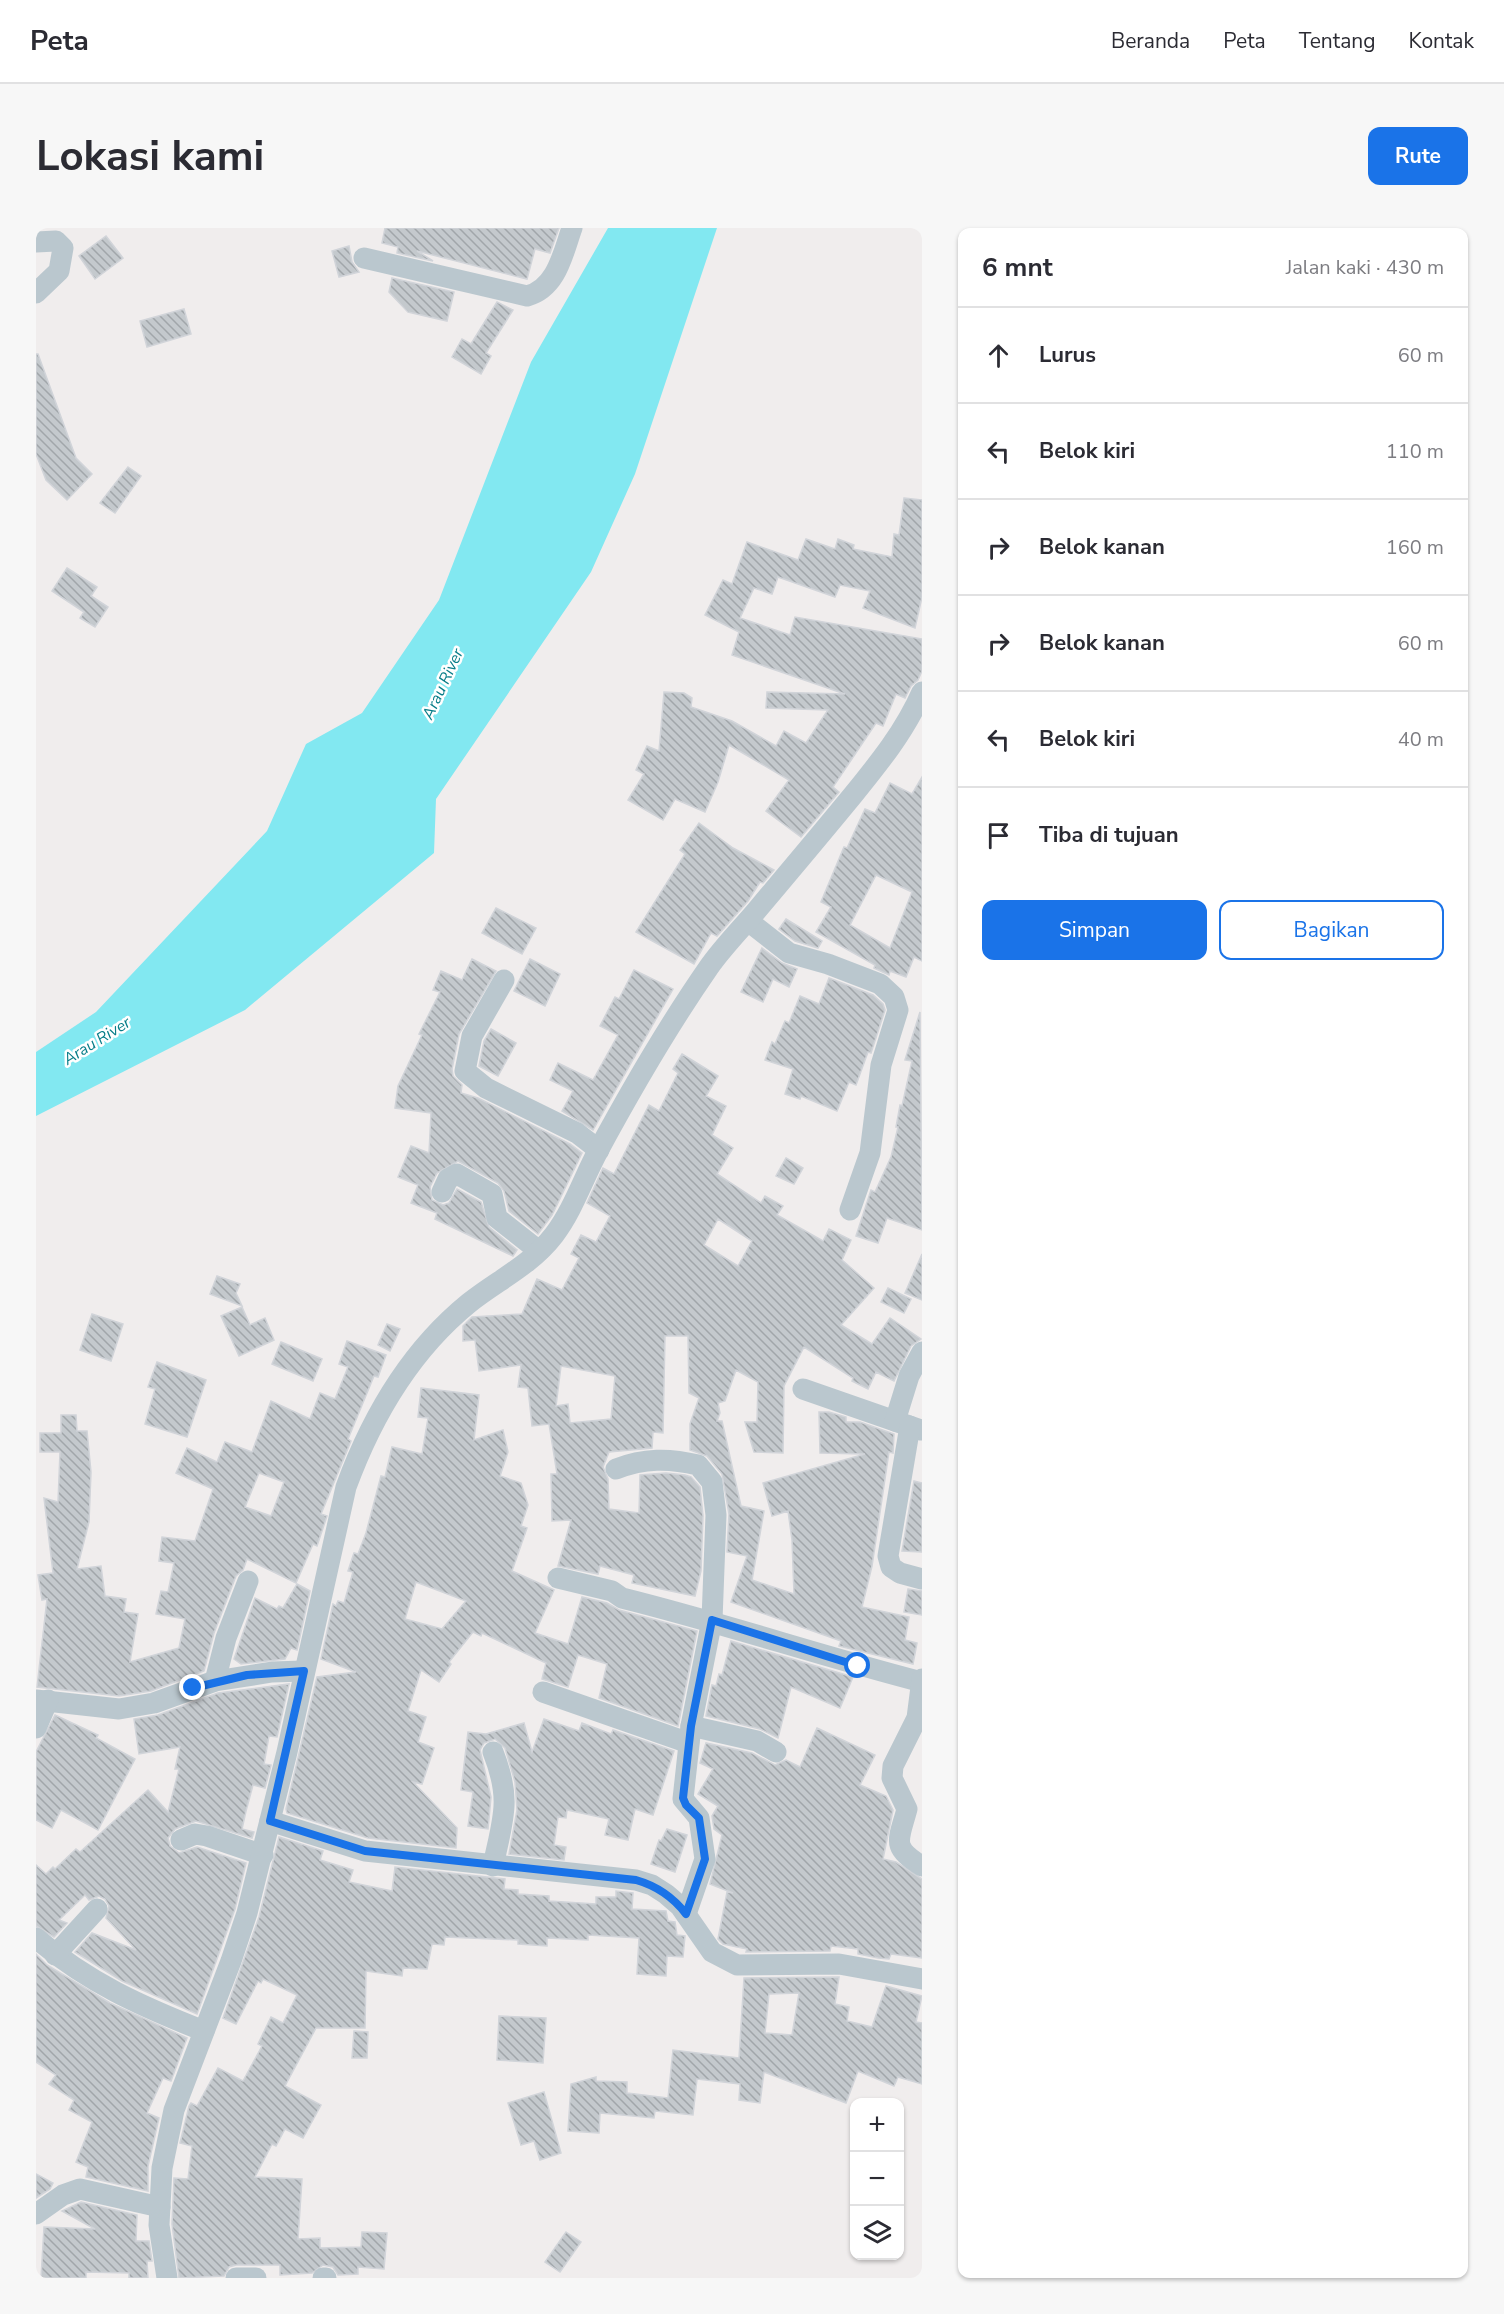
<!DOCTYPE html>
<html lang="id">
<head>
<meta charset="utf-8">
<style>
  :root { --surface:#fff; --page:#f7f7f7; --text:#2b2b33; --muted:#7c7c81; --line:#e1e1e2; --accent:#1a73e8 }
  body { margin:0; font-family:"Nunito Sans",sans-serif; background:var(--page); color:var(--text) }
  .controls { position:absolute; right:18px; bottom:18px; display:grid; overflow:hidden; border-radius:12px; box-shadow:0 2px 4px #0004 }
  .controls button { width:54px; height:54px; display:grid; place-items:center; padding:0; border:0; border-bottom:2px solid var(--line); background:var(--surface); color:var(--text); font:30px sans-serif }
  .stop { position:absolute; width:18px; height:18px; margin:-14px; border:4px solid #1a73e8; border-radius:50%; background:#fff }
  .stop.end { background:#1a73e8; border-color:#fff; box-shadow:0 2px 6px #0008 }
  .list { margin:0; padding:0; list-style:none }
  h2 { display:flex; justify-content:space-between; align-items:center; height:78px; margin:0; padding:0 24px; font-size:26px }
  h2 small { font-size:20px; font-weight:400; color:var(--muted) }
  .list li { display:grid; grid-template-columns:39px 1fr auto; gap:18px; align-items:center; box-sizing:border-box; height:96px; padding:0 24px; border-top:2px solid var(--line) }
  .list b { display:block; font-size:22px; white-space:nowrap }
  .list em { font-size:20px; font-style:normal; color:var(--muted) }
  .actions { display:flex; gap:12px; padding:18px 24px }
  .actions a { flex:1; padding:14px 0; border:2px solid var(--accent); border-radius:12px; text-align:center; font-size:21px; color:var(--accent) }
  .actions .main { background:var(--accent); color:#fff }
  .icon { flex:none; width:33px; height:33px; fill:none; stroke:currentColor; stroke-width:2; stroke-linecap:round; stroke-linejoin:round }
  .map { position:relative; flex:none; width:886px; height:2050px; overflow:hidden; border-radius:12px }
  header { display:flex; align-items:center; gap:36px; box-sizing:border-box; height:84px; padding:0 30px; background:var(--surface); border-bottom:2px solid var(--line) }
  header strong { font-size:28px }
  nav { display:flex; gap:33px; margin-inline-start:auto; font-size:21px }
  .intro { display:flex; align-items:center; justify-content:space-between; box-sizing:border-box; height:144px; padding:0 36px }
  h1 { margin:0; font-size:42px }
  .button { padding:15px 27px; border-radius:12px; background:var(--accent); color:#fff; font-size:21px; font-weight:700 }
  main { display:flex; gap:36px; padding:0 36px }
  aside { flex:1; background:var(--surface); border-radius:12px; box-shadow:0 2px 4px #0004 }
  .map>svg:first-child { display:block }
  .water { fill:#82e8f1 }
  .building { fill:url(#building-back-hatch); stroke:#d1d4d9; stroke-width:1.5; fill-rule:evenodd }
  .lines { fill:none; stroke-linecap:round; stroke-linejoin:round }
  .minor { stroke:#bac7ce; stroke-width:21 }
  .route { stroke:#1a73e8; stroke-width:8 }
  .labels { text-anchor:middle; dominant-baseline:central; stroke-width:5; stroke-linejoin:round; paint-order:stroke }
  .water-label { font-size:16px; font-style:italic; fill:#077d88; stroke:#fff }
</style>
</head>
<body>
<header>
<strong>Peta</strong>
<nav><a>Beranda</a><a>Peta</a><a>Tentang</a><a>Kontak</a></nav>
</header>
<div class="intro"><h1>Lokasi kami</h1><a class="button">Rute</a></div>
<main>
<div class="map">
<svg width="886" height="2050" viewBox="0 0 886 2050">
  <defs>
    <pattern id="building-back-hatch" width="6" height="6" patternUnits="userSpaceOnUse" patternTransform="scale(1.5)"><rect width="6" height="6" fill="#c4c9cd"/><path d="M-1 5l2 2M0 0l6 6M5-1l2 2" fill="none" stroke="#a1a6aa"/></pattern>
  </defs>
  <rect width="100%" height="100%" fill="#f0eded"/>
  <path class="water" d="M572,0H681L599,246L555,344L400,571L398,625L209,782L0,888V824L60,784L231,603L270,516L326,485L403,372L495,134Z"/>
  <g class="building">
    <path d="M349,0H523L514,25L499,21L491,51L381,23L397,33L361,25L362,19L346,15Z"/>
    <path d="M70,8L87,30L59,51L43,28Z"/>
    <path d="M313,18L316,34L323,44L303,49L296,23Z"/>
    <path d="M356,50L418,64L411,93L372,84L353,64Z"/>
    <path d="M461,74L477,82L450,125L455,128L445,146L416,129L426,111L435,116Z"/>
    <path d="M148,81L155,106L111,119L104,93Z"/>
    <path d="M0,126H2L40,230L56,246L31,272L10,252L0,226Z"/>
    <path d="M92,239L105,248L79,285L64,275Z"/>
    <path d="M868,270L886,272V369L879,400L827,380L834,363L804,357L799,369L742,349L736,366L718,360L704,390L754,407L759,389L886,411V443L882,452L875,458L869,470L860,466L847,498L840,495L797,559L803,564L765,609L730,583L753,552L693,517L682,554L669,584L639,571L627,592L592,572L608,546L600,542L611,518L623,523L628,464L648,465L656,470L655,479L696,493L740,518L748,503L770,515L792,482L730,480L731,464L809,466L696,427L703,404L669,387L687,352L696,356L711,314L762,332L770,311L799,321L802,311L818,317L817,321L856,329L858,306L863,307Z"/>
    <path d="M31,340L61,359L55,368L72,379L59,399L44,390L48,384L16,363Z"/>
    <path d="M886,549V733L878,729L870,749L854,743L853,747L838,740L839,737L780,704L795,679L785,674L808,619L811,620L829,581L839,585L854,555L876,566ZM840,647L876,664L854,720L814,697Z"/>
    <path d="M663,595L697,620L738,642L727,655L724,654L712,673L681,708L675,705L658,736L600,704L649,626L644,622Z"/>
    <path d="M460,680L500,700L486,726L446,705Z"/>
    <path d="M750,691L786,713L782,720L759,713L743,701Z"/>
    <path d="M726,720L746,735L761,741L753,759L737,751L727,774L705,764Z"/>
    <path d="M436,731L460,743L423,806L416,841L417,848L426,857L425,865L442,870L534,916L546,925L516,987L502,1006L473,983L468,963L462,955L422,933L401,945L394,959L396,972L407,977L413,975L421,961L445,974L453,999L481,1022L477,1028L399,991L401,985L375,975L382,957L362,949L375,918L393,925L395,885L359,880L362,858L386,807L383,806L404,764L397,762L405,743L426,752Z"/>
    <path d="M494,731L524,746L509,778L478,763Z"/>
    <path d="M598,742L637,761L557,902L526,883L537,863L514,852L522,835L557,852L582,807L564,798L579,769L583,771Z"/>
    <path d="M793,750L837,767L847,776L849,782L835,825L832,824L820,857L813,854L801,883L765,868L764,871L749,866L757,841L729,832L736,814L739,816L749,793L753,795L764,768L783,776Z"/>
    <path d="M884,784L886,1002L851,990L842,1015L820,1008L835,962L839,964L855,929L862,899H860L864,877L866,878L876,833L869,832Z"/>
    <path d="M455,801L480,815L462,848L443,838L448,813Z"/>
    <path d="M646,826L682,848L670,868L690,878L676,907L697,920L681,946L725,975L729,968L747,978L741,987L787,1013L793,1001L815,1012L806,1032L838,1060L805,1097L836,1116L854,1090L885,1111L875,1118L858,1153L840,1144L832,1161L816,1153L817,1150L768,1119L748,1158L747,1225L718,1224L709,1194H721L722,1154L700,1142L689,1173L682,1175L684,1185L681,1193H686L705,1278L728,1283L716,1352L758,1366L756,1312L752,1283L736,1288L727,1255L829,1226L784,1225L783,1184H793L810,1189V1194H824L858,1206L857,1225L853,1224L836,1338L826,1379L873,1389L869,1412L881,1415L877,1436L803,1418L805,1413L695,1374L711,1328L691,1324L693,1286L686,1246L671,1228L654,1222V1196L663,1170L653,1165L652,1108H629L627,1205L617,1204L616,1220L573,1224L567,1239L572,1251L573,1281L603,1285L604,1247L630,1245L649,1247L655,1249L664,1259L667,1288L665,1343L659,1368L596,1355L598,1347L564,1338L562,1346L522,1338L535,1292L516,1293L515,1246H521L513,1196L496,1198L492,1160L482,1159L485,1137L443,1143L439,1112L427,1113V1098L436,1089L486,1086L501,1051L526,1062L543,1030L535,1026L545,1007L560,1014L574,988L551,975L567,940L578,946L613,877L623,883L642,845L637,841ZM682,991L716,1013L702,1038L668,1017ZM525,1138L579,1148L575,1191L534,1195L532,1176L520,1178Z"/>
    <path d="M750,930L767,940L758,956L740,948Z"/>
    <path d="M886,1026V1072L869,1065Z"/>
    <path d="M181,1048L204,1056L200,1065L206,1078L174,1066Z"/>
    <path d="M852,1060L875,1071L868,1085L845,1074Z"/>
    <path d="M206,1079L214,1097L229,1090L238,1112L203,1128L185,1088Z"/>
    <path d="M56,1086L87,1096L75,1133L44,1122Z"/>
    <path d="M351,1096L364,1101L354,1123L342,1117Z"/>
    <path d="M311,1113L350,1127L342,1149L338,1148L324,1182L312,1211L315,1213L285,1286L291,1288L281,1318L277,1316L260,1355L211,1331L207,1342L200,1348L178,1405L168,1443L115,1463L83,1468L1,1459L11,1371L6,1372L2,1347L17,1345L8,1270L22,1274L24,1224H4V1205H25V1187H40L41,1203H51L55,1244L53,1294L41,1341L65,1338L69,1368L90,1371L88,1384L102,1386L94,1434L143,1420L149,1391L120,1386L125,1363L132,1364L138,1335L123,1333L126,1309L159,1313L177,1261L140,1245L151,1220L181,1234L189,1214L216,1224L235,1173L274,1191L284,1165L299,1171L312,1139L303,1136ZM223,1245L248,1254L235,1288L209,1279Z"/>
    <path d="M245,1114L286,1131L277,1153L236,1136Z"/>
    <path d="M121,1134L170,1152L151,1209L109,1196L119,1161L112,1159Z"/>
    <path d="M385,1160L443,1167L438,1212L467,1202L472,1224L464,1248L485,1255L492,1277L485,1298L491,1300L476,1343L518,1362L499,1405L532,1416L546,1369L571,1375L583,1382L661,1403L642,1498L563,1470L571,1436L542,1427L532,1459L506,1451L510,1435L446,1405L445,1408L437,1404L413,1434L415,1436L403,1454L385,1442L372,1483L390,1489L382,1514L398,1520L386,1556L377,1554L421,1600L420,1620L332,1610L251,1585L250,1581L281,1449L320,1444L285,1431L297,1376L300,1378L302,1373L308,1375L317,1344L312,1343L318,1325L322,1326L330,1305L345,1248L349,1249L356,1219L386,1226L392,1190L382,1189ZM380,1354L430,1373L406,1401L369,1391Z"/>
    <path d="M878,1253L886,1255V1324L866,1323Z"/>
    <path d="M261,1356L274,1363L261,1422L255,1420L249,1431L205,1436L198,1431L219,1370L241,1381L243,1378L247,1380Z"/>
    <path d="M872,1361L886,1363V1387L868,1384Z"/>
    <path d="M695,1413L817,1449L804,1480L755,1459L742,1510L724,1501L670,1488L676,1457L680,1458L683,1446L686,1447Z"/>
    <path d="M253,1456L241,1509L233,1508L228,1536L235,1537L229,1560L217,1557L210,1583L206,1601L218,1604L216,1610L160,1593L139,1601L132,1610L134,1618L143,1625L161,1619L210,1635L199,1681L161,1786L86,1753L39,1724L56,1705L100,1722L70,1690L73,1678L69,1671L63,1668L53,1672L49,1667L23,1692L31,1695L18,1709L0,1698V1637L10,1646L17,1639L19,1641L40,1621L44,1624L112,1562L132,1584L143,1541H139L144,1519L103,1526L98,1491L122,1487L182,1465Z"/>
    <path d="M19,1487L62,1507L60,1510L99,1531L62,1602L25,1582L16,1600L0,1592V1524Z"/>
    <path d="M508,1491L543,1503L546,1495L575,1506L577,1502L638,1523L617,1587L599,1581L592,1612L569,1607L573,1591L531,1582L530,1590L522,1589L518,1617L530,1619L528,1632L473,1626L481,1582L479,1554L469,1520L459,1511L448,1515L444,1522L455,1569L452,1601L432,1598L437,1564L425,1562L432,1504L450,1506L488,1495L496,1524Z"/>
    <path d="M781,1500L839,1527L824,1557L850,1568L857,1582L847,1631L860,1634L886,1651V1730L855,1726L853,1731L842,1730L822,1726V1721L795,1718L794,1723L710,1724L711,1721L687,1716L682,1711L691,1664L697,1665L674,1656L686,1607L678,1601L676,1588L682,1578L662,1566L677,1541L664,1535L670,1515L716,1525L739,1537L750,1532L764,1539Z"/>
    <path d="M631,1601L651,1607L639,1644L615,1636L623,1612L625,1613Z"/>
    <path d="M243,1609L287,1623L284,1632L317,1642L313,1654L356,1663L359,1639L469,1651L468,1661L482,1662V1666L513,1668V1673L560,1676V1669H580V1663L597,1665L596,1681L630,1683L632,1693L639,1694L641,1707L649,1708L647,1729L631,1728L630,1748L601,1746L603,1710L552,1707V1712L511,1710V1718L482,1716V1712L409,1709L408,1717L396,1716L391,1741L367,1740L366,1748L330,1743L329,1800H280L249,1858L285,1877L267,1910L249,1901L240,1918L236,1916L219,1949L266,1951L262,2011L284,2010V2020L325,2019L326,2004L351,2005L348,2041L322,2039V2046L302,2047L297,2039L287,2037L276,2045L244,2047V2037H200L193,2039L188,2048L143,2050L136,1996L138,1950L152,1951L156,1918L144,1915L153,1878L155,1875L161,1878L182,1840L207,1853L226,1818L222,1816L235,1789L247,1795L261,1767L227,1751L225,1755L222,1753L200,1796L187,1790L223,1689Z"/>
    <path d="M0,1726L11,1737L74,1775L151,1810L135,1853L127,1850L111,1885L123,1890L112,1938V1963L50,1949L52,1939L40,1934L56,1894L33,1882L38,1872L13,1856L20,1847L0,1834Z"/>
    <path d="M803,1749L799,1776L813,1779L811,1793L836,1799L850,1758L886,1768L880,1794L886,1795V1856L862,1849L858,1858L822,1843L810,1875L728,1844L724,1875L703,1872L704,1856L661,1851L657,1887L619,1883L618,1890L564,1885L563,1905L532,1903L535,1856L560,1849V1853L591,1854V1865L632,1870L637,1822L703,1830L708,1750ZM763,1765L756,1807L729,1805L733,1766Z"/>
    <path d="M463,1788L510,1790L507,1835L461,1832Z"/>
    <path d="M318,1803L332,1804L331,1830H316Z"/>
    <path d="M508,1864L525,1925L504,1932L498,1913L485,1917L472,1875Z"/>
    <path d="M0,1946L17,1955L14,1961L0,1970Z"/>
    <path d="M45,1974L101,1987L100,2013H113L116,2033H111L112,2050H93V2045L50,2044V2050H5L8,1999L59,2001L26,1983Z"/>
    <path d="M530,2004L545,2014L524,2044L509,2034Z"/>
  </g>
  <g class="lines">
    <g class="minor">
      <path d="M0,14L20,13L27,20L23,43L0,65"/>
      <path d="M328,30L491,68C521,60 527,25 536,0"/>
      <path d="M712,693L753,725L792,736L844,756L858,769L862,782L845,837L834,925L814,982"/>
      <path d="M468,752L436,808L429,843L450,860L541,905L563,922"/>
      <path d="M406,964L412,951L421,946L456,966L461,990L503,1023"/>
      <path d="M767,1161L885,1202"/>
      <path d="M859,1193L873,1148L886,1124"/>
      <path d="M874,1198L852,1328L855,1339L864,1345L886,1351"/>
      <path d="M580,1241C608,1230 633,1230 662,1237L676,1254L680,1287L676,1392L655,1498L647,1571L663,1590L669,1631L650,1686"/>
      <path d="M522,1350L576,1363L586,1370C687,1395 785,1428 886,1454"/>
      <path d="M886,1451L881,1490L857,1538L856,1550L871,1581C863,1612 854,1619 886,1638"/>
      <path d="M179,1453L190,1410L212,1353"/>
      <path d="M507,1464L653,1515"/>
      <path d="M0,1472L83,1481L118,1475L179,1453L236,1444L268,1443"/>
      <path d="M655,1498L721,1513L740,1524"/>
      <path d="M0,1500L12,1472"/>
      <path d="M457,1524C476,1572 467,1590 457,1638"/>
      <path d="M234,1593L329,1623L600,1652L616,1657L630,1666L644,1678L676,1724L701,1737L803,1736L886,1751"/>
      <path d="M145,1612L159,1606L171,1608L227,1627"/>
      <path d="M0,1710C50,1754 107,1779 168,1803"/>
      <path d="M19,1727L61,1681"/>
      <path d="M0,1986L27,1967L44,1961L124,1979"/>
      <path d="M131,2050L123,1997L126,1940L138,1882L195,1733L211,1685L251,1524L310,1259C336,1188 374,1123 433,1075C462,1052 495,1037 518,1007C537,982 547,951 562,923C596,860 632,798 673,739C687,719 705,701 721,682C753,644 785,606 817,567C843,535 869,503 886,464"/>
      <path d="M200,2050H220"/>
      <path d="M287,2050H290"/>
    </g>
  </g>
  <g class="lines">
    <path class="route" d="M157,1460L211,1447L268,1443L234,1593L329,1623L600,1652C621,1658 637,1669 650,1686L669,1631L663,1590L650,1577L647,1570L655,1498L676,1392L822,1438"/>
  </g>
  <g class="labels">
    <g class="water-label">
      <text transform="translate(407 456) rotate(-65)">Arau River</text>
      <text transform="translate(61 813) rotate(-32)">Arau River</text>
    </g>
  </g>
</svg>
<div class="controls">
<button>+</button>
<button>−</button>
<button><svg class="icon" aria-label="layers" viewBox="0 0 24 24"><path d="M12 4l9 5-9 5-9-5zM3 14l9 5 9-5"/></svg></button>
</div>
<div class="stop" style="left:822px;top:1438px"></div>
<div class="stop end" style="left:157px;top:1460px"></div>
</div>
<aside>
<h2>6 mnt<small>Jalan kaki · 430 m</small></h2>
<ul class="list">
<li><svg class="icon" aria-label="ahead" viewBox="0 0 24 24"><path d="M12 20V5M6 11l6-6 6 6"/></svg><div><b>Lurus</b></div><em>60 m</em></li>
<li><svg class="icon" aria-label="left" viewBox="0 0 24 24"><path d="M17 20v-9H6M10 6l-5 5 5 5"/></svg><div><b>Belok kiri</b></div><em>110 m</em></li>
<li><svg class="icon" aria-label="right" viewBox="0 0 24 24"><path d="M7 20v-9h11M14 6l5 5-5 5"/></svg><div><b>Belok kanan</b></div><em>160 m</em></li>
<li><svg class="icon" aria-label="right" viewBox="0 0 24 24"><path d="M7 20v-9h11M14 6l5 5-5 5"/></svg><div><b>Belok kanan</b></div><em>60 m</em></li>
<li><svg class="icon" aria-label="left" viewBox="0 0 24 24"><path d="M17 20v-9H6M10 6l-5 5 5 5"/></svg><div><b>Belok kiri</b></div><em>40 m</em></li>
<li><svg class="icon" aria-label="arrive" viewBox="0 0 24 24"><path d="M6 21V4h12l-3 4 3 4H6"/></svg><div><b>Tiba di tujuan</b></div></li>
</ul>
<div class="actions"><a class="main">Simpan</a><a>Bagikan</a></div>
</aside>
</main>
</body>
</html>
